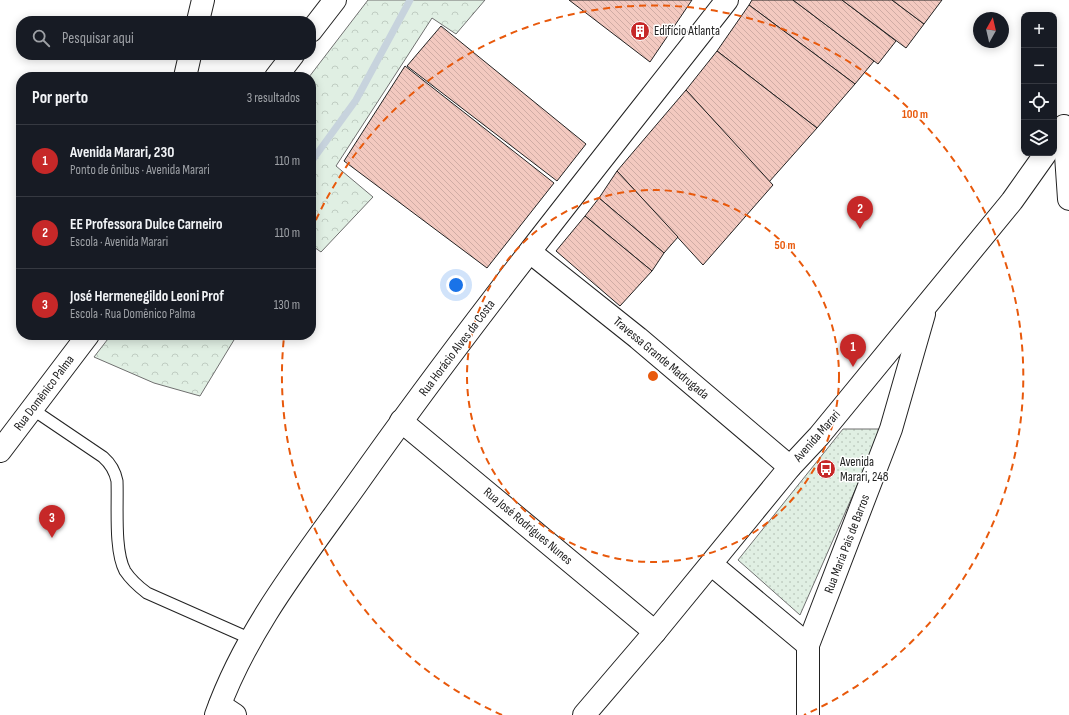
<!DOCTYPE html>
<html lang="pt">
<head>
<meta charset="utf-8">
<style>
  :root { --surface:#171b24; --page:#242831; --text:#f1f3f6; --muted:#9ea1a6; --line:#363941; --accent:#c62828 }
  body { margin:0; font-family:"Sofia Sans Condensed",sans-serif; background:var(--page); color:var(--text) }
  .controls { position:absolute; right:12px; top:12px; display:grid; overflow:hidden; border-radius:8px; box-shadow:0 2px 10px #0003 }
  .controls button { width:36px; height:36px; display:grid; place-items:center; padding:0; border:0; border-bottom:1px solid var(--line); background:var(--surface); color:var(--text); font:20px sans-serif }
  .compass { position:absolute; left:973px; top:12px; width:36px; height:36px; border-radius:50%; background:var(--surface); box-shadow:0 2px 10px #0003; rotate:8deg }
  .you { position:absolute; left:456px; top:285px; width:14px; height:14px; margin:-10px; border:3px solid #fff; border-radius:50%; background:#1a73e8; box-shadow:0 0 0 6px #1a73e833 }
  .badge { display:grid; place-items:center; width:26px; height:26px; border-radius:50%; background:var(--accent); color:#fff; font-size:13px; font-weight:700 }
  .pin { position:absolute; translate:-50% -33px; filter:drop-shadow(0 1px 2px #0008) }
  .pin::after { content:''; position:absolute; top:21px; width:14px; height:12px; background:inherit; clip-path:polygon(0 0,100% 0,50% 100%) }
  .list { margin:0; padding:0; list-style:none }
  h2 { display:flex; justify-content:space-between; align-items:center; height:52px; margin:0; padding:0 16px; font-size:17px }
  h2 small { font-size:13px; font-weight:400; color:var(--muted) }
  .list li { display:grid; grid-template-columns:26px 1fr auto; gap:12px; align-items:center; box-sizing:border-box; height:72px; padding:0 16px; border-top:1px solid var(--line) }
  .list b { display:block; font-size:15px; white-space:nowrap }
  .list p { margin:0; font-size:13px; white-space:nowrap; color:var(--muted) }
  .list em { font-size:13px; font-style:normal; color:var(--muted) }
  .icon { flex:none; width:22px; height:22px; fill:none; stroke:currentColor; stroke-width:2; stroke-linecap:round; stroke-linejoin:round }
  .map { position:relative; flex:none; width:1069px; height:715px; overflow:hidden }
  .search { position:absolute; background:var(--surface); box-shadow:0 2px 10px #0003; left:16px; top:16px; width:300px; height:44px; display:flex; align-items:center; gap:10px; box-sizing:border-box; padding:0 14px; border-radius:16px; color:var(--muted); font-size:15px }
  .panel { position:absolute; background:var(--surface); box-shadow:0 2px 10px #0003; left:16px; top:72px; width:300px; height:268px; border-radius:16px }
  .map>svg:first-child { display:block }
  .grass { fill:url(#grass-dots); stroke:#6f6f6f }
  .forest { fill:url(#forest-crowns); stroke:#6f6f6f }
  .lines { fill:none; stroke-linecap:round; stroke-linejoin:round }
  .stream { stroke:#c7d3dd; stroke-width:7 }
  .building { fill:url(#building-back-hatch); stroke:#222 }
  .lane-casing { stroke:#222; stroke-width:13 }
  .street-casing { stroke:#222; stroke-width:24 }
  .lane { stroke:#fff; stroke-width:11 }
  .street { stroke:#fff; stroke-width:22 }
  .ring { fill:none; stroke:#e8590c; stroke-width:2; stroke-dasharray:7 5 }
  .labels { text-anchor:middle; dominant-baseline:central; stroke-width:3; stroke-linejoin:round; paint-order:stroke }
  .poi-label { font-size:13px; fill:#222; stroke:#fff; text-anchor:start }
  .street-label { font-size:13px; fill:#222; stroke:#fff }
  .centre { fill:#e8590c; stroke:#fff; stroke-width:2 }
  .ring-label { font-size:12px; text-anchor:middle; font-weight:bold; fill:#e8590c; stroke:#fff; stroke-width:3; stroke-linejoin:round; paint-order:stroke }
</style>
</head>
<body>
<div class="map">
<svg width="1069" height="715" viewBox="0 0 1069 715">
  <defs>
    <pattern id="grass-dots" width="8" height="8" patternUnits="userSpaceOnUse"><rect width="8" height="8" fill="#e0efe3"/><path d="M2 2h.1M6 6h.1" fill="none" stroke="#c0cdc2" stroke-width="1.8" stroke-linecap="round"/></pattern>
    <pattern id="forest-crowns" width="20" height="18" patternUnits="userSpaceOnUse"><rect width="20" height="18" fill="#e0efe3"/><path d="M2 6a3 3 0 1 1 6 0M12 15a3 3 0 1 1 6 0" fill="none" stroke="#c0cdc2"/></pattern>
    <pattern id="building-back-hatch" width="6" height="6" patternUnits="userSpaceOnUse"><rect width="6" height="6" fill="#f3c9c0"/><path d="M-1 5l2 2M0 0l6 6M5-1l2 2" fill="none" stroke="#d0aca5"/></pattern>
  </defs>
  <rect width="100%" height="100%" fill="#fff"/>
  <path class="grass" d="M843,429H882L800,615L738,560Z"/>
  <g class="forest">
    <path d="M368,0H485L456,34L432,18L336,166L373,197L321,252L311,245V77H309Z"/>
    <path d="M111,335H237L200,396L154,383L94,357Z"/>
  </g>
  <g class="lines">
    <path class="stream" d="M311,162L356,100L410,0"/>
  </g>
  <g class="building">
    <path d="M569,0H692L650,62Z"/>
    <path d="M752,0H793L874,61L855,84L749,5Z"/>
    <path d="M793,0H842L896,41L878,64Z"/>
    <path d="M842,0H892L924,24L906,48Z"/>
    <path d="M892,0H942L924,24Z"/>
    <path d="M749,5L855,84L817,128L717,51Z"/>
    <path d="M441,26L586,144L557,181L407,66Z"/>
    <path d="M717,51L817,128L769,182L686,90Z"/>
    <path d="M405,66L554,183L487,268L344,161Z"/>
    <path d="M686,90L773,185L703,265L617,171Z"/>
    <path d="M617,171L678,237L664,253L599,198Z"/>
    <path d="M599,198L664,253L652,271L585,216Z"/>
    <path d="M585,216L652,271L620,306L556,251Z"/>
  </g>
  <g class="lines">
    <g class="lane-casing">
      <path id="lane" d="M32,409L103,457C111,464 115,471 117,481C118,505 114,551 125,571C131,580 139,587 147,593L251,639"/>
    </g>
    <g class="street-casing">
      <g id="street">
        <path d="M198,21L203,0"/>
        <path d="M311,31L335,0"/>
        <path d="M185,77L190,55"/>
        <path d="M276,77L293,55"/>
        <path d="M1064,126L1069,199"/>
        <path d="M530,252L638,338L790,467"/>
        <path d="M401,421L655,632"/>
        <path d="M0,451L88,335"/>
        <path d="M711,564L808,645"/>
        <path d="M220,705L235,715"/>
        <path d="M216,715C246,630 304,558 356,485C473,319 602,160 727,0"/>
        <path d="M584,715L655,632L790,467L819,436L1012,201L1046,153"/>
        <path d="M808,715V645L891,429L924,314"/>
      </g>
    </g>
    <use href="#lane" class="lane"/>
    <use href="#street" class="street"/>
  </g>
  <g class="ring">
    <circle cx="653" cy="376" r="186"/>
    <path d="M502 715A371 371 0 0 1 284 337M311 231A371 371 0 1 1 804 715"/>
  </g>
  <defs>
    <g id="building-disc" transform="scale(1)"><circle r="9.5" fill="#c62828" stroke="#fff"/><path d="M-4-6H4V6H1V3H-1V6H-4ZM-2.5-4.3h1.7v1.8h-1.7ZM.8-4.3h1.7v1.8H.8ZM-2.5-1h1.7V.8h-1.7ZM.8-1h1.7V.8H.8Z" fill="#fff"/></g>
    <g id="bus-disc" transform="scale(1)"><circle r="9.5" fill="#c62828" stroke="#fff"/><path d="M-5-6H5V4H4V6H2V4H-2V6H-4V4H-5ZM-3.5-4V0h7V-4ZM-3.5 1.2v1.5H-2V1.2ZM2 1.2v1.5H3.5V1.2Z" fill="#fff"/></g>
  </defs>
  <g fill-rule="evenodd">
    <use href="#building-disc" x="640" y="31"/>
    <use href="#bus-disc" x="826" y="469"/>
  </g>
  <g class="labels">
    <g class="poi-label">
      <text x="654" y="31">Edifício Atlanta</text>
      <text x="840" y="462">Avenida<tspan x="840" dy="15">Marari, 248</tspan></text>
    </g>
    <g class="street-label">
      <text transform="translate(457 348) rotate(-53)">Rua Horácio Alves da Costa</text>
      <text transform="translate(661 358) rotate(40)">Travessa Grande Madrugada</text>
      <text transform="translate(44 393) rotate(-53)">Rua Domênico Palma</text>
      <text transform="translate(817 436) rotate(-49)">Avenida Marari</text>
      <text transform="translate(528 526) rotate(40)">Rua José Rodrigues Nunes</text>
      <text transform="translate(847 544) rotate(-69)">Rua Maria Pais de Barros</text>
    </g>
  </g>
  <circle cx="653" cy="376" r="6" class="centre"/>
  <g class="ring-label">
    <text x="915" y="118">100 m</text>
    <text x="785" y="249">50 m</text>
  </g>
</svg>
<div class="controls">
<button>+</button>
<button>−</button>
<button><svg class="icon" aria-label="locate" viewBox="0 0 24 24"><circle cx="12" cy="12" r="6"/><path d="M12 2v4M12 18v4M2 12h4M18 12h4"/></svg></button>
<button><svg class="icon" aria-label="layers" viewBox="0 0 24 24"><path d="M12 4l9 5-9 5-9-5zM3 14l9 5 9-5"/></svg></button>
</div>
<svg class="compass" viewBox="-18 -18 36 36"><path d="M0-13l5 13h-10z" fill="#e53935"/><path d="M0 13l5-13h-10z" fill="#9ea1a6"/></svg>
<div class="you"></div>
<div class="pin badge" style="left:853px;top:367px">1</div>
<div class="pin badge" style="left:860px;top:229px">2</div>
<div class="pin badge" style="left:52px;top:538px">3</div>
<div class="search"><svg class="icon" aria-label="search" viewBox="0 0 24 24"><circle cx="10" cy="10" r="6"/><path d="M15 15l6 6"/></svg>Pesquisar aqui</div>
<section class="panel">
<h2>Por perto<small>3 resultados</small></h2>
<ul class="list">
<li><span class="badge">1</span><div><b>Avenida Marari, 230</b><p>Ponto de ônibus · Avenida Marari</p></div><em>110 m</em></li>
<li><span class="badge">2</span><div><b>EE Professora Dulce Carneiro</b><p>Escola · Avenida Marari</p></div><em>110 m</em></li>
<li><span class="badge">3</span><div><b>José Hermenegildo Leoni Prof</b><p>Escola · Rua Domênico Palma</p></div><em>130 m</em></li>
</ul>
</section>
</div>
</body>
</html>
